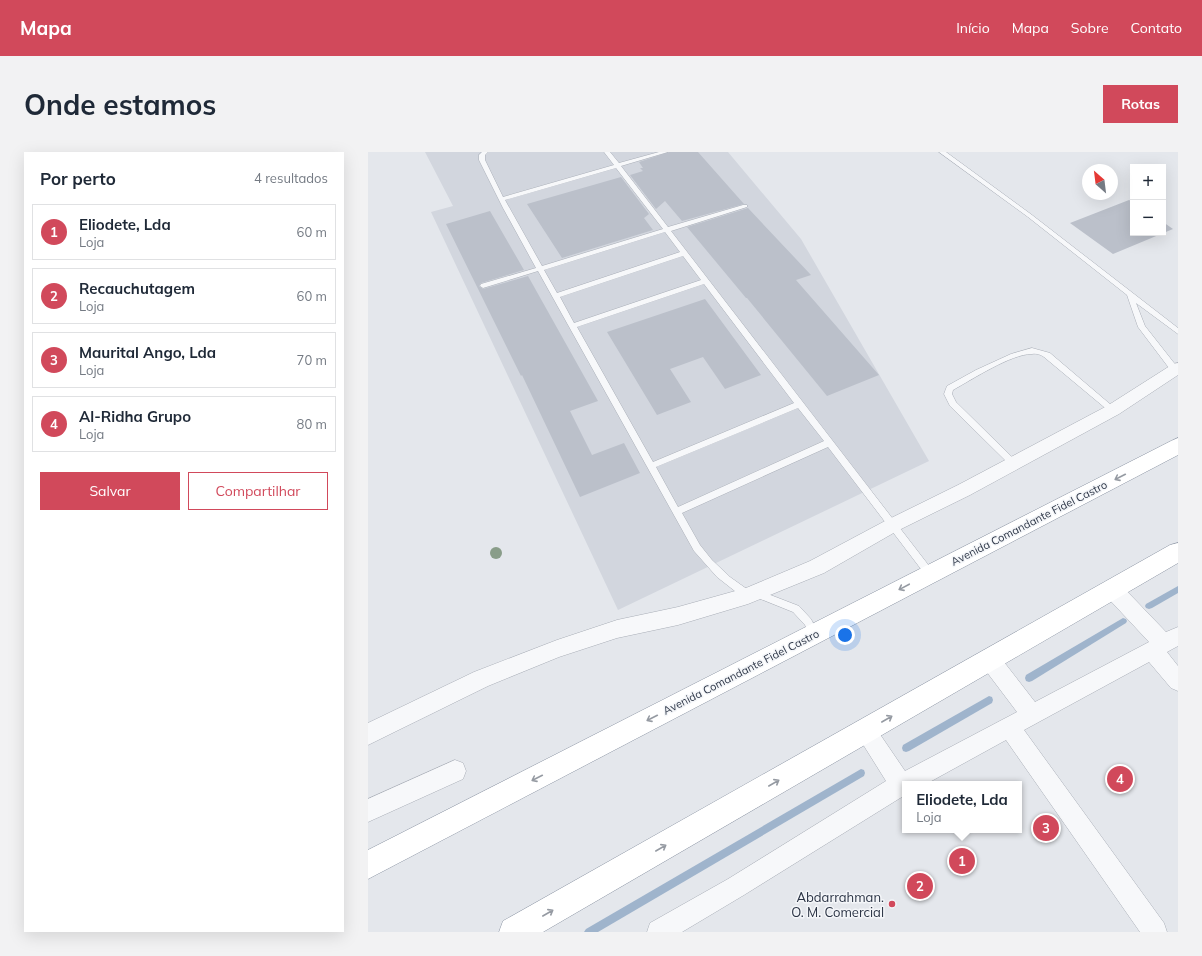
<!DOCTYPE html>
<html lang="pt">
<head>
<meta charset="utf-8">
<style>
  :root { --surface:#fff; --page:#f2f2f3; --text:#1f2937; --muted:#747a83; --line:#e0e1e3; --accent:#d1495b }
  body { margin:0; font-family:Mulish,sans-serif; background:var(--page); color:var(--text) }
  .controls { position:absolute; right:12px; top:12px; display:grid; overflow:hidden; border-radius:0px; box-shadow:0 4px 16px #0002 }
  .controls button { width:36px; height:36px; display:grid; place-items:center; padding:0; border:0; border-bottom:1px solid var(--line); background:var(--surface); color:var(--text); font:20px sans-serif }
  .compass { position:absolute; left:714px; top:12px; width:36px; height:36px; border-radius:50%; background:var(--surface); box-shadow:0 4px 16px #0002; rotate:332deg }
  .you { position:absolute; left:477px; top:483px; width:14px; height:14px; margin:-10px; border:3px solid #fff; border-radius:50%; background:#1a73e8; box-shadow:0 0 0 6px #1a73e833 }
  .badge { display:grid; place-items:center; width:26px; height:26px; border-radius:50%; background:var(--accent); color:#fff; font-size:13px; font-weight:700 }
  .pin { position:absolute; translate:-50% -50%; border:2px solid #fff; box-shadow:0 1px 4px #0006 }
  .popup { position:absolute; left:534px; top:629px; width:120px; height:52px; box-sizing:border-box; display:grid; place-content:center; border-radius:0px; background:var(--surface); filter:drop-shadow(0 1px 3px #0005); font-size:13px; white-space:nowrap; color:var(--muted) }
  .popup b { font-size:15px; color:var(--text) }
  .popup::after { content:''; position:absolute; left:50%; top:100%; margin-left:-8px; border:8px solid transparent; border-top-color:var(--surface) }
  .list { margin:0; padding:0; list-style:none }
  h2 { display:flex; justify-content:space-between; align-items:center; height:52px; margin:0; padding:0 16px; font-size:17px }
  h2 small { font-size:13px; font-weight:400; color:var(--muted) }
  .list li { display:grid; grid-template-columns:26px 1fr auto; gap:12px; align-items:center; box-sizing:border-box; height:56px; margin:0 8px 8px; padding:0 8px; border:1px solid var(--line); border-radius:0px }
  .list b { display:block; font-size:15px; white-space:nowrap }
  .list p { margin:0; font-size:13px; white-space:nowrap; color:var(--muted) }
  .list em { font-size:13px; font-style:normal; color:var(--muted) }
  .actions { display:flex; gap:8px; padding:12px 16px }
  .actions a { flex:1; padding:9px 0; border:1px solid var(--accent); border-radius:0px; text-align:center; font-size:14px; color:var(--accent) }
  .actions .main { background:var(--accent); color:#fff }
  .map { position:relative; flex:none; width:810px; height:780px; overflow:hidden; border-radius:0px }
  header { display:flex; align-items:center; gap:24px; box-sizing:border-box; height:56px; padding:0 20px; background:var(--accent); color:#fff }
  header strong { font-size:19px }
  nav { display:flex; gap:22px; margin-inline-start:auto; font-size:14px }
  .intro { display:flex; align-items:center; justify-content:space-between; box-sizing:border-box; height:96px; padding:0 24px }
  h1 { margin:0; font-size:28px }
  .button { padding:10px 18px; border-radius:0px; background:var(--accent); color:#fff; font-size:14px; font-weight:700 }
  main { display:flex; gap:24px; padding:0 24px }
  aside { flex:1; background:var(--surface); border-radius:0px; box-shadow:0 4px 16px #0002 }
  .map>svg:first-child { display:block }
  .built { fill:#d2d6de }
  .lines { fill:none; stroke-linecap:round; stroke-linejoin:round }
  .stream { fill:#9fb4cc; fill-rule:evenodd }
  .building { fill:#bbc0ca }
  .service-casing { stroke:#a9aeb7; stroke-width:1 }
  .minor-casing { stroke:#a9aeb7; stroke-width:1 }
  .motorway-casing { stroke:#8b94a3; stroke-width:1 }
  .service { fill:#f7f8fa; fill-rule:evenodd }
  .minor { fill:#f7f8fa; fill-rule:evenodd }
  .motorway { fill:#fff; fill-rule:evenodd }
  .tree { fill:#899d89 }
  .oneway { stroke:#959aa2 }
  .poi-dot { fill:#d1495b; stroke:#f4f6f9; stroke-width:1.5 }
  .labels { text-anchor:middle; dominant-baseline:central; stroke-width:3; stroke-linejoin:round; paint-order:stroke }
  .street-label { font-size:11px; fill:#2b3445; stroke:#f4f6f9 }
  .near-poi-label { font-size:13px; fill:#2b3445; stroke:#f4f6f9; text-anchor:end }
</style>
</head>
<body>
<header>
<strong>Mapa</strong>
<nav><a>Início</a><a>Mapa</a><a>Sobre</a><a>Contato</a></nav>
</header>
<div class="intro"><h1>Onde estamos</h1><a class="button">Rotas</a></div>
<main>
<aside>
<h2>Por perto<small>4 resultados</small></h2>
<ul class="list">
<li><span class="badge">1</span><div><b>Eliodete, Lda</b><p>Loja</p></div><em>60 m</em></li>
<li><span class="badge">2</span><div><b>Recauchutagem</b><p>Loja</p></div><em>60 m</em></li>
<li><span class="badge">3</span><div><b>Maurital Ango, Lda</b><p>Loja</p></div><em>70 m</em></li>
<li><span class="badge">4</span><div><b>Al-Ridha Grupo</b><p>Loja</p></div><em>80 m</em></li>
</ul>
<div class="actions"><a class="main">Salvar</a><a>Compartilhar</a></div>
</aside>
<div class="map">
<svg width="810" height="780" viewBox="0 0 810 780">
  <rect width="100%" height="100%" fill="#e4e7ec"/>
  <path class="built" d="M57,0H360L433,87L561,309L250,458L63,60L85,54Z"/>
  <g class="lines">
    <g class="stream">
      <path d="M810,434V441L784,456L781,457L778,456L777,454L778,452Z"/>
      <path d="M755,466L758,467L759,469L758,471L664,529L661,530L658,529L657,526L658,523Z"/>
      <path d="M621,544L624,545L625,548L624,551L541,599L538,600L535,599L534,596L535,593Z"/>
      <path d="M493,617L496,618L497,621L496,624L230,780H216L218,777Z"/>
    </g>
  </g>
  <g class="building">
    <path d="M301,0H330L376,52L314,69L297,49L288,57L262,23L275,19L272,16H275L271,10Z"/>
    <path d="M253,25L281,62L276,66L285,78L194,106L159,52Z"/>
    <path d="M761,48L765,50V81H795V70L805,77L745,102L702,71Z"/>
    <path d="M380,56L443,123L428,128L511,223L459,244L379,146H378L319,75Z"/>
    <path d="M122,59L156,118L113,131L111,134L115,137L160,124L230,249L202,259L224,303L256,291L272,321L212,345L154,223L153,224L78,72Z"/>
    <path d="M337,147L393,223L357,237L335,205L302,217L323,250L289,263L239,180Z"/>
  </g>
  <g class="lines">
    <g class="service-casing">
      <g id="service">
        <path d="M114,0H120L117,3V8L135,45L246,13L236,0H242L251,11L291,0H300L253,14L300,75L375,53H379V55L303,79L565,419L567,422L565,425L562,426L559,425L460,295L314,361L332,393L344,408L362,425L383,440L384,438L387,437L431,454L443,467L451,483L449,486L446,487L443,486L437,473L425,460L385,444L383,447L380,448L377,447L349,425L326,399L170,119L115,136L112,134L113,132L168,116L135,56L111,8V3ZM248,16L295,77L174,114L137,48ZM297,80L312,100L189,141L176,118ZM315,104L333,128L206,171L192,145ZM336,132L426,251L285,310L209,175ZM430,256L456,289L310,355L288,315Z"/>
        <path d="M571,0H578L664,63L810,176V182L768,151L777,174L810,216V220H804L770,175L759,143L660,65Z"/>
        <path d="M664,196L682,201L749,258L745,261L742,260L676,205C673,203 669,201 664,202C643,202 605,227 585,238L584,242L588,250L649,310L650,312L649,314H643L582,254L576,242L579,234L608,218L643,202Z"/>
      </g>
    </g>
    <g class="minor-casing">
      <g id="minor">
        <path d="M810,211V223L751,262L602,343L529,379L456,421L380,452L310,473L249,486L191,505L120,534L0,593V571L106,520L189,488L249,468L310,455L378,436L442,409L517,369L590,333L739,254L805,212Z"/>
        <path d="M745,430L752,432L798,480L810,475V494L799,500L810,514V539L803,536L781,510L656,578L796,771L799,780H772L638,588L558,632H537V643L376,743L314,780H279L282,771L360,727L518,629L491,586L487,579L491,572L498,569L505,572L537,619L649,560L615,515L612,508L615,501L622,499L629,501L667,550L781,490L738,444L736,438L738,432Z"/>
        <path d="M87,608L95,611L98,619L95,627L0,670V647Z"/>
      </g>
    </g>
    <g class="motorway-casing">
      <g id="motorway">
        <path d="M810,286V303L0,727V698L803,289Z"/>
        <path d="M810,391V411L175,780H131L135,769L802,393Z"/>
      </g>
    </g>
    <use href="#service" class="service"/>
    <use href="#minor" class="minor"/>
    <use href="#motorway" class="motorway"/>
  </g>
  <circle class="tree" cx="128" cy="401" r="6"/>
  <defs><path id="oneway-shaft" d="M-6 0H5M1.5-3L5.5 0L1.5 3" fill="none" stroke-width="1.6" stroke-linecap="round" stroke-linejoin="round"/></defs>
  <g class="oneway">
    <use href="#oneway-shaft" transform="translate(752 325) rotate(153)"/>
    <use href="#oneway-shaft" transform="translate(536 435) rotate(152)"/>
    <use href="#oneway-shaft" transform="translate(284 566) rotate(153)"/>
    <use href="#oneway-shaft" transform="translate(519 567) rotate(-30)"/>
    <use href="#oneway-shaft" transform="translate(169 626) rotate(153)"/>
    <use href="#oneway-shaft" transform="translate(406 631) rotate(-30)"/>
    <use href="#oneway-shaft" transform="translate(293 696) rotate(-30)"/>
    <use href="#oneway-shaft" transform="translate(180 761) rotate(-30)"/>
  </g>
  <circle class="poi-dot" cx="524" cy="752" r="4"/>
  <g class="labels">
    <g class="street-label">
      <text transform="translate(661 371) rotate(-27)">Avenida Comandante Fidel Castro</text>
      <text transform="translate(373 520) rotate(-27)">Avenida Comandante Fidel Castro</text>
    </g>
    <g class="near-poi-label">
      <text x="516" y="745">Abdarrahman.<tspan x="516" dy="15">O. M. Comercial</tspan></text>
    </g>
  </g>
</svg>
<div class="controls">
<button>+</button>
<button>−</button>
</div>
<svg class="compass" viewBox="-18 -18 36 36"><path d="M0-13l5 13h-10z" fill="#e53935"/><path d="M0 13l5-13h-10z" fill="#747a83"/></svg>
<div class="you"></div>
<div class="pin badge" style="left:594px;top:709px">1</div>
<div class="popup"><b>Eliodete, Lda</b>Loja</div>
<div class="pin badge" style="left:552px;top:734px">2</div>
<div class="pin badge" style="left:678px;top:676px">3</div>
<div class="pin badge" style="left:752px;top:627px">4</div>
</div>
</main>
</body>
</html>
